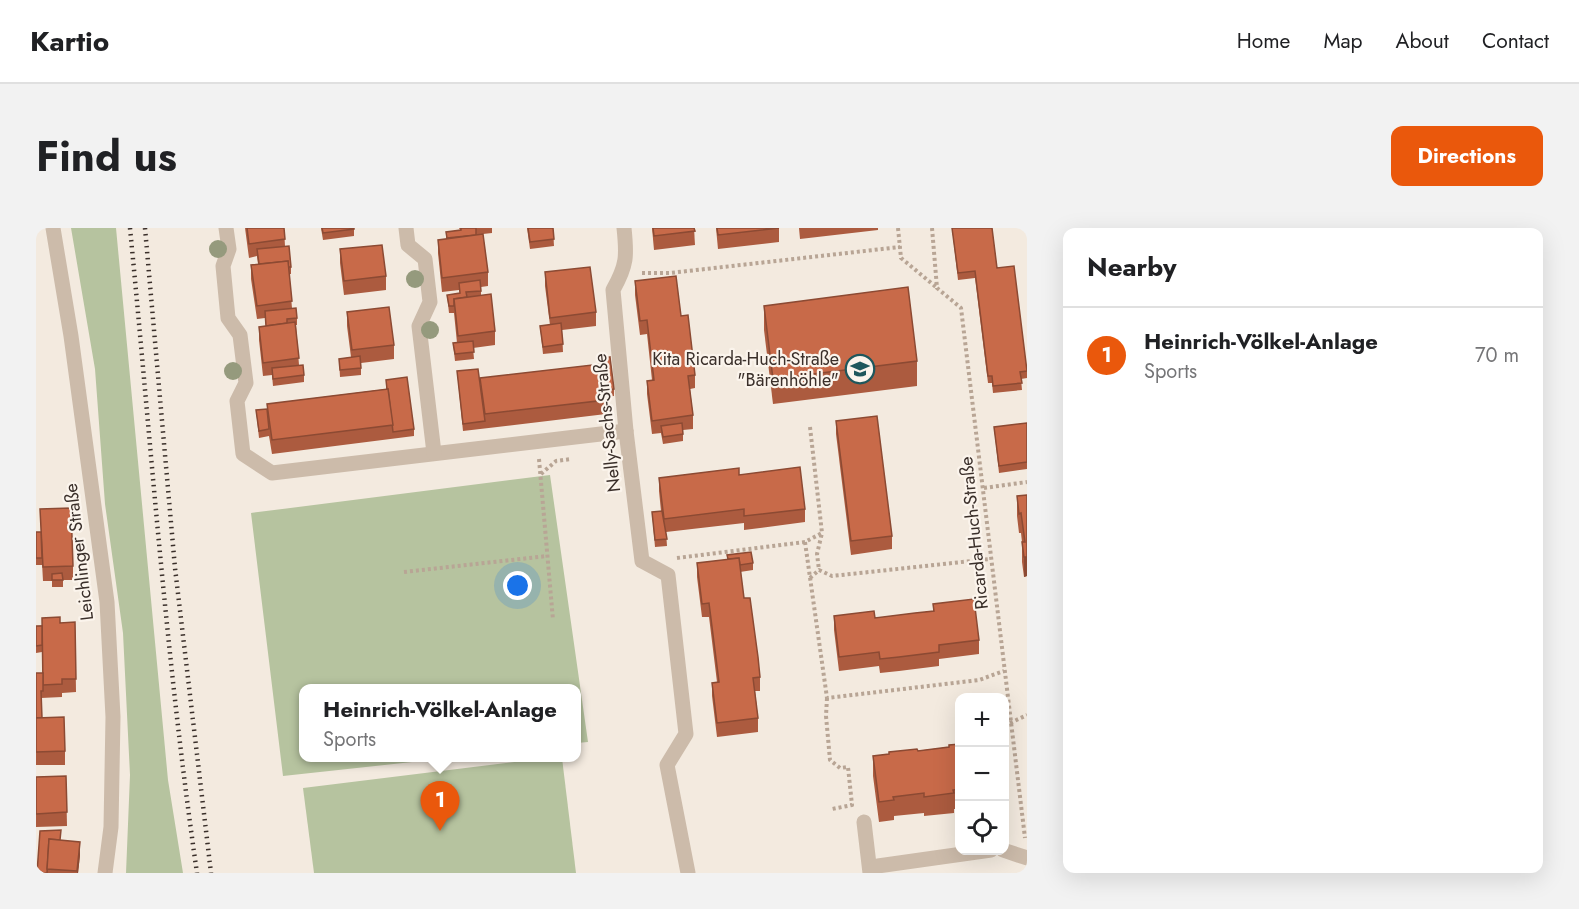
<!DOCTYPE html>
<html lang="en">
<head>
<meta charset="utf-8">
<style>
  :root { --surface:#fff; --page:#f2f2f2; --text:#202124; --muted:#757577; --line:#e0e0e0; --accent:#ea580c }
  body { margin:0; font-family:Jost,sans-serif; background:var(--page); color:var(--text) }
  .controls { position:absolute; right:18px; bottom:18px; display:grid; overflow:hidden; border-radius:12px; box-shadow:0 6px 24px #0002 }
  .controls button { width:54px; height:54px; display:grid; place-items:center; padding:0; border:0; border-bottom:2px solid var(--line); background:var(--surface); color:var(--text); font:30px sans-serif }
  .you { position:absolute; left:482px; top:358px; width:21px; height:21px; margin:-15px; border:4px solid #fff; border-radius:50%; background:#1a73e8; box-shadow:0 0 0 9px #1a73e833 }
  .badge { display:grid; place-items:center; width:39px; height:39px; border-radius:50%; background:var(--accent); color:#fff; font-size:20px; font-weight:700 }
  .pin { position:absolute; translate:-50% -50px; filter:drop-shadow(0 2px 3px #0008) }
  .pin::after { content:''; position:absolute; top:32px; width:21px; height:18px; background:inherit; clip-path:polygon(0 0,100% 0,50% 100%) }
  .popup { position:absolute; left:263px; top:456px; width:282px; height:78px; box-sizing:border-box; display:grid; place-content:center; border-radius:12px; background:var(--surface); filter:drop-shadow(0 2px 4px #0005); font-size:20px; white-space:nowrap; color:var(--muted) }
  .popup b { font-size:22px; color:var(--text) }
  .popup::after { content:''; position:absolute; left:50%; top:100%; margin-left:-12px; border:12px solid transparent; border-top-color:var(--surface) }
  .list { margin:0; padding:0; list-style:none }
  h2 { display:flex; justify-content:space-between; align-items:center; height:78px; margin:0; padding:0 24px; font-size:26px }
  h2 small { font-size:20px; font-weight:400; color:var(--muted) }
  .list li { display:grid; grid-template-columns:39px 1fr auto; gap:18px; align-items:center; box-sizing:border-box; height:96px; padding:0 24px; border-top:2px solid var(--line) }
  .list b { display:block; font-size:22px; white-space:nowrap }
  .list p { margin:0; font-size:20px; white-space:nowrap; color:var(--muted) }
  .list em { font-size:20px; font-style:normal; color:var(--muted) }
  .icon { flex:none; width:33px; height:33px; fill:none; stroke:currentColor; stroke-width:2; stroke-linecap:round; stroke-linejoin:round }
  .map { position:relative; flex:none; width:991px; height:645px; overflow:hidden; border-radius:12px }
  header { display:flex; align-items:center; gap:36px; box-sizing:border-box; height:84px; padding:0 30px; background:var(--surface); border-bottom:2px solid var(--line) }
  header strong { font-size:28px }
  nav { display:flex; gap:33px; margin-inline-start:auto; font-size:21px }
  .intro { display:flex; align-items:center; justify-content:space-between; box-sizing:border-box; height:144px; padding:0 36px }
  h1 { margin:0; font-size:42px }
  .button { padding:15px 27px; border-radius:12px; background:var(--accent); color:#fff; font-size:21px; font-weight:700 }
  main { display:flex; gap:36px; padding:0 36px }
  aside { flex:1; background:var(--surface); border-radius:12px; box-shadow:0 6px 24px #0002 }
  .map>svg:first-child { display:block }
  .green { fill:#b6c39f }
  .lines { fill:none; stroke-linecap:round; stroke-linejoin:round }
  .path { stroke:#b8a595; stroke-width:4; stroke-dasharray:3 3; stroke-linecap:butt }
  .minor { stroke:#cba; stroke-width:15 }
  .rail { stroke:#3a2f2a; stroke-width:4.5; stroke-dasharray:1.5 4.5; stroke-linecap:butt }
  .tree { fill:#959a7d }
  .wall { fill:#ac5b3f }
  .shaded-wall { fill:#8c4a33 }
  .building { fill:#c86a49; stroke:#8c4a33; stroke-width:1.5 }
  .labels { text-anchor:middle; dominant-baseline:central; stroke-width:4.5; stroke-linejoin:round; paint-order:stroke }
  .poi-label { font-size:18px; fill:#3a2f2a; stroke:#fbf4ec; text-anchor:end }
  .street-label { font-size:18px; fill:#3a2f2a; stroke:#fbf4ec }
</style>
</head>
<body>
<header>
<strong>Kartio</strong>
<nav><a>Home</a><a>Map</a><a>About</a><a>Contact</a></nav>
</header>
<div class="intro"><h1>Find us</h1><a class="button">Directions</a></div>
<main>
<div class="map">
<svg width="991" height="645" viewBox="0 0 991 645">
  <rect width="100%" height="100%" fill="#f3eadf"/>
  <g class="green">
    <path d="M35,0H80L132,552L147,645H90L94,547L87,405L69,276L59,141Z"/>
    <path d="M514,247L552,514L541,515L540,460H268V530H413L247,548L215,285Z"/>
    <path d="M511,530H526L540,645H278L267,560Z"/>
  </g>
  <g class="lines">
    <g class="path">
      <path d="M862,0L865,30L900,59"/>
      <path d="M896,0L901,60L925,80L989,610"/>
      <path d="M606,45H634L864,19"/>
      <path d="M774,199L786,305"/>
      <path d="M503,231L517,392"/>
      <path d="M505,246L520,233L535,231"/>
      <path d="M948,260L991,254"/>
      <path d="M769,314L791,470L943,452L968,443"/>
      <path d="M641,330L769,314L786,305L781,326L783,342"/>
      <path d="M368,344L511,328"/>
      <path d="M774,350L783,342L796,348L954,331"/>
      <path d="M791,470L790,488L794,532L804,540L812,539L816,577L796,581"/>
      <path d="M974,495L991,487"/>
    </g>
    <g class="minor">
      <path d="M17,0L35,108L71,374L77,489L75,599L69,645"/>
      <path d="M190,0L193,21L187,38L192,90L204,107L210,155L201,173L207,226L236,245L590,203"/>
      <path d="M370,0L372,17L389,31L394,74L383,98L398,225"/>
      <path d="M588,0C591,28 591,37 577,62L590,203L606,333L632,347L650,506L631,537L652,645"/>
      <path d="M828,594L834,645"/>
      <path d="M967,622L991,630"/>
      <path d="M835,645L842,638L955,622"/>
    </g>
    <g class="rail">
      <path d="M94,0C115,215 130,431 161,645"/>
      <path d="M109,0L139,340L175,645"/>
    </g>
  </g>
  <g class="tree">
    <circle cx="182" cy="21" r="9"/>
    <circle cx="379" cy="51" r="9"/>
    <circle cx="394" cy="102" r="9"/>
    <circle cx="197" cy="143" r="9"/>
  </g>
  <g class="wall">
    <path d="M209,0H248L249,18L255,39V46H253L256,80L261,90V97H260L263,137L268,147V154L237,158L236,147L227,148L223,112V99L230,98L229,90L221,91L215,51V37L222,36L221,28L213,30Z"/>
    <path d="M285,0H318V8L287,12Z"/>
    <path d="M423,0H456V5L447,6L452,44V58L445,59V68L459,103V117L437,120L438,131L419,133L417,115H421L418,85H413L411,67L424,65L423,62L406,64L402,25V12L410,11V4L424,2Z"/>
    <path d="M491,0H517L518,18L494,21Z"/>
    <path d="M616,0H658L659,17L618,22Z"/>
    <path d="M680,0H743V14L682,21Z"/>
    <path d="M763,0H842V2L764,11Z"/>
    <path d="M916,0H956L961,40L991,143V150L985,151L986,162L957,165L956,155H952L939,50L922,52Z"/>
    <path d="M304,21L350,48V62L308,67L304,35Z"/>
    <path d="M509,44L560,84V98L526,102L527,124L507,126L504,98L514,97L509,58Z"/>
    <path d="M599,53L645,88L659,147V160L654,161L657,187V201L647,202V213L627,216L625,205L616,206L611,166V153L616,152L611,106L604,107L599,67Z"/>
    <path d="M728,78L881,133V158L737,176L728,102Z"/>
    <path d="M311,84L358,117V131L325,135V147L304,149L303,131L315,129L311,98Z"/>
    <path d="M564,131L578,161V168L569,169L570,186L427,203L421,143L444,157L564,136Z"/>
    <path d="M350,152L378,201V208L236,226L233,208L223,210L220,182H231V176L350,161Z"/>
    <path d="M800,193L856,308V321L815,327L800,206Z"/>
    <path d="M991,195V241L963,245L958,199Z"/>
    <path d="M703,247L769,281V294L708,302V295L630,304L631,318L619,319L616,284L625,283L623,263V250Z"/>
    <path d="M991,267V349V348L988,349L986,334V314L985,305H983L981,288V268Z"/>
    <path d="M4,281L37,338V352H27V359H16V353H7L6,335V337H0V304H5Z"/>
    <path d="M691,327L717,335V342L704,344L708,370L724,449V463H719L722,490V504L681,509L676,468V455L681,454L673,389H666L661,349V335L691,332Z"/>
    <path d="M897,376L943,412V426L903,431V438L863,443L844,445L843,438L803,443L798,402V388L839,390L897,383Z"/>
    <path d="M39,394L40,464L26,465V469L5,470L6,490L29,523V537H0V445H7L6,416V424L0,425V398L24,395Z"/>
    <path d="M924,516V581H918V585L888,588V585L858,588V592L843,594L837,548V528L913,519Z"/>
    <path d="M30,548L31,598L0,599V549Z"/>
    <path d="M25,612L44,627L42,645H1Z"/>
  </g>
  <g class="shaded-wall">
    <path d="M988,329H991V348L988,349Z"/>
    <path d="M44,614V627L42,645H41Z"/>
  </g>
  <g class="building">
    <path d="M211,0H248L249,11L213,16Z"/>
    <path d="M286,0H318V1L287,5Z"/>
    <path d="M425,0H440V7L411,10L410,4L425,2Z"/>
    <path d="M492,0H517L518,11L494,14Z"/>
    <path d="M617,0H658L659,3L618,8Z"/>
    <path d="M681,0H743L682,7Z"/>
    <path d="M916,0H956L961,40L978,38L991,143L984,144L986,155L957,158L956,148H952L939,43L922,45Z"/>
    <path d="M447,6L452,44L406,50L402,12Z"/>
    <path d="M346,17L350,48L308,53L304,21Z"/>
    <path d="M253,18L255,39H252V33L223,36L221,21Z"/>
    <path d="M252,33L256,73L221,78L215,37Z"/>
    <path d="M554,39L560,84L514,90L509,44Z"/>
    <path d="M640,48L645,88L652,87L659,147L652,148L657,187L616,193L611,153L618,152L611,92L604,93L599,53Z"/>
    <path d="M444,52L445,63L430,64L431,69L418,71V78H413L411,67L424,65L423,55Z"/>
    <path d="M872,59L881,133L737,151L728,78Z"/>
    <path d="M455,66L459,103L422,108L418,71Z"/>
    <path d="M353,79L358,117L316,122L311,84Z"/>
    <path d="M260,80L261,90L251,91V95L230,98L229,83Z"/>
    <path d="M259,94L263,130L227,135L223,99Z"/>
    <path d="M525,95L527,116L507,119L504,98Z"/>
    <path d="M437,113L438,124L419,126L417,115Z"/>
    <path d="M324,128L325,140L304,142L303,131Z"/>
    <path d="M574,129L578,161L568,162L565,136H564V131Z"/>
    <path d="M565,136L570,172L449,186L444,150Z"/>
    <path d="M267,137L268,147L237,151L236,140Z"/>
    <path d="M442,141L449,193L427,196L421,143Z"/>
    <path d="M371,149L378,201L357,204L352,161H351L350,152Z"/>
    <path d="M352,161L357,197L236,212L231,176Z"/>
    <path d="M231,181L233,201L223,203L220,182Z"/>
    <path d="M841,188L856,308L815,313L800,193Z"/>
    <path d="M646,195L647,206L627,209L625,198Z"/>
    <path d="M991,195V234L963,238L958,199Z"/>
    <path d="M764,239L769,281L708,288V281L628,291L623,250L703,240V247Z"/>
    <path d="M991,267V330V329H988L986,314H989L985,285L983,286L981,268Z"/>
    <path d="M35,280L37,338L7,339L4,281Z"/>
    <path d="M626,283L631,311L619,312L616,284Z"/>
    <path d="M0,304H5L6,330H0Z"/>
    <path d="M715,324L717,335L704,337L703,330L692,331L691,327Z"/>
    <path d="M703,330L708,370H714L722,429L724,449L717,450L722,490L681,495L676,455L683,454L673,375L666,376L661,335Z"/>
    <path d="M26,345L27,352H16V346Z"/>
    <path d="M938,371L943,412L903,417V424L863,429L844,431L843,424L803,429L798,388L838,383L839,390L879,385L898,383L897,376Z"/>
    <path d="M24,389V395L39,394L40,451H26V456L7,457L6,390Z"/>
    <path d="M0,398H6V417L0,418Z"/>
    <path d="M0,445H7V463H5L6,490H0Z"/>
    <path d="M28,489L29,523L0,524V490Z"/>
    <path d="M924,516V561L917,562L918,565L888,569V565L857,569L858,572L843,574L837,528L853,526V524L881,521L882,523L913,519V517Z"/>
    <path d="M30,548L31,584L0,586V549Z"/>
    <path d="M25,602L24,612L13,611L11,645H1L4,603Z"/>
    <path d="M13,611L44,614L41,643L11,641Z"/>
  </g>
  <defs>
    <g id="school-ring" transform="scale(1.5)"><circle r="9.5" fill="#fbf4ec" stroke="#1e575c" stroke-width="1.5"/><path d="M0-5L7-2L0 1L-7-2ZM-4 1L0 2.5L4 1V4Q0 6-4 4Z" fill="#1e575c"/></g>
  </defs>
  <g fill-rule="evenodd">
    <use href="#school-ring" x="824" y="141"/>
  </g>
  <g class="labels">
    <g class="poi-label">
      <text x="803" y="131">Kita Ricarda-Huch-Straße<tspan x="803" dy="21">"Bärenhöhle"</tspan></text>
    </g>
    <g class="street-label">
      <text transform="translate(571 195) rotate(-96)">Nelly-Sachs-Straße</text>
      <text transform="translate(938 305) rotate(-96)">Ricarda-Huch-Straße</text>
      <text transform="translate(43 324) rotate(-97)">Leichlinger Straße</text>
    </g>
  </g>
</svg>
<div class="controls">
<button>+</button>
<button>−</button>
<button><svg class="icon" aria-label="locate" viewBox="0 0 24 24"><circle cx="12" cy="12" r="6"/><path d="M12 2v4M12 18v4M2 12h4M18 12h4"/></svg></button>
</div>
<div class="you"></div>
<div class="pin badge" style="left:404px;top:603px">1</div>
<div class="popup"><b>Heinrich-Völkel-Anlage</b>Sports</div>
</div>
<aside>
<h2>Nearby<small></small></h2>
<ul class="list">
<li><span class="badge">1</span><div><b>Heinrich-Völkel-Anlage</b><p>Sports</p></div><em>70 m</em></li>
</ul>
</aside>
</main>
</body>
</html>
